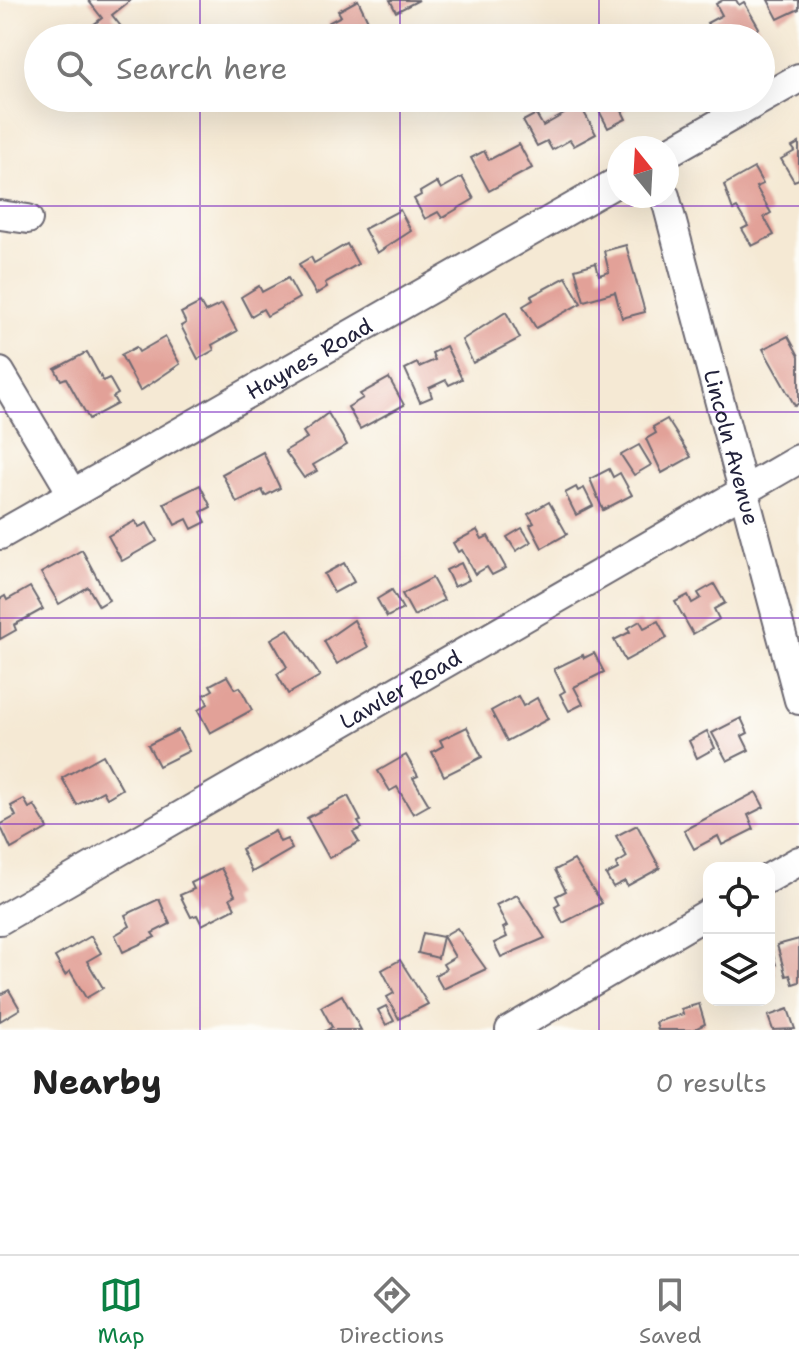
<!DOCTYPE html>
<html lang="en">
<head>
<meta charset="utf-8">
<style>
  :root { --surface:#fff; --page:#f6f6f6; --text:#222; --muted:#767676; --line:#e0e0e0; --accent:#0b8043 }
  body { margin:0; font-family:"Shantell Sans",sans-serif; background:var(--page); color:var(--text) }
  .controls { position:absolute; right:24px; bottom:24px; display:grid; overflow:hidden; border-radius:16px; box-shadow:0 8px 32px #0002 }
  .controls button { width:72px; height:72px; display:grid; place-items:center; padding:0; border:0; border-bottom:2px solid var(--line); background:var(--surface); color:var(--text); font:40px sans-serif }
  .compass { position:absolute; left:607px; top:136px; width:72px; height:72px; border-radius:50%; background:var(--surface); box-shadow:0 8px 32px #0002; rotate:342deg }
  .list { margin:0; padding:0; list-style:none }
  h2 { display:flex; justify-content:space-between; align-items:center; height:104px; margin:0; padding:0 32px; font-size:34px }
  h2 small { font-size:26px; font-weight:400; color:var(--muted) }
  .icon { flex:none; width:44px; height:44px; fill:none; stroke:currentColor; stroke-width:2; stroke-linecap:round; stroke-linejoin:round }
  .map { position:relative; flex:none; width:799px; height:1030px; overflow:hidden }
  .search { position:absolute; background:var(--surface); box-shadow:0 8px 32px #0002; left:24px; right:24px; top:24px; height:88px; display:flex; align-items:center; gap:20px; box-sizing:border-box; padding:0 28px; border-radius:44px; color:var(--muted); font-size:30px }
  .sheet { height:224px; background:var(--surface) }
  nav { display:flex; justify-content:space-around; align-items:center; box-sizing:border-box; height:112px; border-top:2px solid var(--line); background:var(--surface); font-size:22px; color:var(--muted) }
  nav a { display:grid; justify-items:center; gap:4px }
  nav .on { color:var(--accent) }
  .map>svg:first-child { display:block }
  .building { fill:#e2a198 }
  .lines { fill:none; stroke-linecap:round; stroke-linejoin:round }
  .minor-casing { stroke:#6c6871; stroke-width:32 }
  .minor { stroke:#fff; stroke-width:28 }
  .grid { fill:none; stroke:#7b2cbf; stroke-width:2; stroke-opacity:0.55 }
  .labels { text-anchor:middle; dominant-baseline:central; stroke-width:8; stroke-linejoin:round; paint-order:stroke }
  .street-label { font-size:22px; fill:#22223b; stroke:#fdfcf7 }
</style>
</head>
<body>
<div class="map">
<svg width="799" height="1030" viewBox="0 0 799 1030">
  <rect width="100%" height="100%" fill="#fdfcf7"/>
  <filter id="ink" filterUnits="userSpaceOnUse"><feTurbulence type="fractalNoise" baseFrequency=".0125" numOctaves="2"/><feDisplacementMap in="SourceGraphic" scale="16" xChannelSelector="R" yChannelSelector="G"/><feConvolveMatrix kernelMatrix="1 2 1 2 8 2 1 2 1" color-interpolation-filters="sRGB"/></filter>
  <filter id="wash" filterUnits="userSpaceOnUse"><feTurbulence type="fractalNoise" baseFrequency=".006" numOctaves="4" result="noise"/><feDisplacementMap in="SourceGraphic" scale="32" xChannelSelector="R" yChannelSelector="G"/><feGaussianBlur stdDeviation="1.8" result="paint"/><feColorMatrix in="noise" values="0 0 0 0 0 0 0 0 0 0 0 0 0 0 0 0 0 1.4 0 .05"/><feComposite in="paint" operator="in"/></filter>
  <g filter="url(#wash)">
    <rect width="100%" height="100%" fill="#f5e9d4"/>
    <g id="blocks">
      <g class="building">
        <path d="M88,0H131L112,15L130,38H90L85,31L102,18Z"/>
        <path d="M358,0L369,23L363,27L365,31L353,38H335L328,23L341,16L338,11Z"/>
        <path d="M390,0H419L396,12Z"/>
        <path d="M723,0H736L739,5L744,2L759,28L745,38H716L707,23L722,15L716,4Z"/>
        <path d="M768,0H799V9L778,19Z"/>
        <path d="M635,98L638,103L622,111L626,119L608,128L593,99Z"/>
        <path d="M580,105L596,134L574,146L570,140L552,150L547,141L537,146L523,121L536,114L543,126Z"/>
        <path d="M799,143V179L794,181L781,159L795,151L792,147Z"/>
        <path d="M519,144L532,168L489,191L471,158L484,151L489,160Z"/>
        <path d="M754,168L763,184L756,187L771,213L764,217L774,235L752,246L742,229L748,226L737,208L733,210L724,185Z"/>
        <path d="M462,177L474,199L442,218L438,212L425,219L414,199L421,195L420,192L437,182L441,189Z"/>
        <path d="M400,210L411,231L377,253L364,229Z"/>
        <path d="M347,244L358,264L325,283L327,287L316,294L299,264L311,257L314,263Z"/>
        <path d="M626,245L645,312L622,318L615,292L584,301L575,269L596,263L599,275L609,272L604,251Z"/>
        <path d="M566,277L581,303L536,328L523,306L533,300L531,296Z"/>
        <path d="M288,278L299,298L267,316L263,309L251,316L241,297L259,286L262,292Z"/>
        <path d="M200,303L205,312L222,304L237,331L212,345L214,350L198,359L181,326L186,323L181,313Z"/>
        <path d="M506,312L520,338L473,363L462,340Z"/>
        <path d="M788,336L799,356V403L795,406L763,349Z"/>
        <path d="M165,337L180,364L140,391L121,355L136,347L139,352Z"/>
        <path d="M446,346L462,379L449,385L446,380L429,388L432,397L420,402L405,369L417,363L419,367L435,360L432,353Z"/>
        <path d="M87,352L103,381L109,378L118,394L113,397L117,404L89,419L66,378L61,380L55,369Z"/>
        <path d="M389,378L404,405L360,429L348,407L363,398L360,394Z"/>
        <path d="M328,413L347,445L313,465L317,471L304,478L285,451L307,438L303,432Z"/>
        <path d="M667,419L691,457L662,473L646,439L656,433L653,427Z"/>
        <path d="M639,445L651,465L634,475L621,455Z"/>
        <path d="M263,452L280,488L265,496L262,490L237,503L222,474Z"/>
        <path d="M609,469L613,477L620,473L632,495L603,510L590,479Z"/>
        <path d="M200,485L211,507L201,512L206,522L192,529L187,519L175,525L164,503Z"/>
        <path d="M576,487L578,491L584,488L593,506L576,515L565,493Z"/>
        <path d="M549,502L567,534L542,548L530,525L534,523L528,514Z"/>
        <path d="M135,521L139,527L147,523L157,541L122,561L108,536Z"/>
        <path d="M522,528L531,542L516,551L507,537Z"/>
        <path d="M477,530L482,539L488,536L506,568L492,575L487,567L475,574L462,550L458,552L453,543Z"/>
        <path d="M82,550L109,600L99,606L88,587L59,604L41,573Z"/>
        <path d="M344,563L354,582L334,593L324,574Z"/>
        <path d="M461,563L469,580L454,587L446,570Z"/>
        <path d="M432,578L444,600L414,616L402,594Z"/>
        <path d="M714,584L725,603L714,609L719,619L693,634L675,602L688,595L692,603L701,598L698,593Z"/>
        <path d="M30,587L43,609L14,625L16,630L0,639V599L5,596L7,600Z"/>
        <path d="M392,590L403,609L387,617L377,599Z"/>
        <path d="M354,620L368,647L337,664L324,641Z"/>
        <path d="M640,621L644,628L658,621L667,638L625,661L614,640L630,632L628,628Z"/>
        <path d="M288,629L320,676L288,694L277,674L287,667L271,639Z"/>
        <path d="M594,653L604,672L574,687L583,704L569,711L560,694L565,691L554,669L583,655L584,658Z"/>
        <path d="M227,676L235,689L240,687L252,710L210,733L198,710L208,704L204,695L213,690L210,685Z"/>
        <path d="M518,696L523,706L537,698L548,719L507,741L491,711Z"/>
        <path d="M741,718L748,733L742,736L749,750L727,761L712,733Z"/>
        <path d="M467,727L482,757L444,776L432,752L443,746L440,740Z"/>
        <path d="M178,730L189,751L159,766L148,745Z"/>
        <path d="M707,731L715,748L697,758L689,741Z"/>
        <path d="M103,755L122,789L107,798L103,791L77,805L62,778Z"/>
        <path d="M406,755L418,776L413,778L429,805L413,814L397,787L390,791L378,771Z"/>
        <path d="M756,792L764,807L748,815L754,829L722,845L718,836L694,849L684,830Z"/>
        <path d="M348,796L361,821L358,822L362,828L353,832L359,842L329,858L307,818Z"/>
        <path d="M24,799L29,808L34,805L48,828L11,849L0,825L16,816L11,806Z"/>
        <path d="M637,825L660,868L627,886L625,881L613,887L606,875L618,869L616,864L627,857L616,836Z"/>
        <path d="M275,831L280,842L287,839L292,849L252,872L241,849Z"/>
        <path d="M574,860L602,903L563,923L555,907L560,904L556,896L566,891L555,870Z"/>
        <path d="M221,868L235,895L230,898L235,908L202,925L197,915L191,917L180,895L194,889L191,883Z"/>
        <path d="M517,895L545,938L501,957L494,943L507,937L503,928L507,926L496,905Z"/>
        <path d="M159,899L170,924L152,933L155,937L123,952L115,935L130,926L125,915Z"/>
        <path d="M457,928L486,969L443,989L435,975L446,969L443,964L455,957L443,936Z"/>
        <path d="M423,933L443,937L438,958L418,953Z"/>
        <path d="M91,936L101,953L87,961L103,988L86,998L70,971L65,975L55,957Z"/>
        <path d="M799,939V982L793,984L790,975L786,976L777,945Z"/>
        <path d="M769,941L776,965H773L776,974L769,976Z"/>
        <path d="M400,960L428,1004L399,1019L387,997L394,993L382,970Z"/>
        <path d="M9,990L20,1009L0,1021V995Z"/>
        <path d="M342,995L361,1030H327L332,1027L321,1007Z"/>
        <path d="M699,1004L705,1024L693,1030H658L656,1022L683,1014L681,1009Z"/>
        <path d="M386,1006L394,1021L386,1025L378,1010Z"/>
        <path d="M788,1009L795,1029L773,1030L768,1016Z"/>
      </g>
    </g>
  </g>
  <g filter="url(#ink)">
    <use href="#blocks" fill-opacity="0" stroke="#6c6871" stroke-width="2"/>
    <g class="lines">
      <g class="minor-casing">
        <g id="minor">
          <path d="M667,153L799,78"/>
          <path id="s1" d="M665,196L799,700"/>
          <path d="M0,215L28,219"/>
          <path d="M0,372L72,493"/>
          <path id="s2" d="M0,535L619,181"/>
          <path d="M769,878L799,861"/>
          <path id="s3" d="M0,920L799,459"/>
          <path d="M510,1030L709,913"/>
        </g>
      </g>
      <use href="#minor" class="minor"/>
    </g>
  </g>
  <path class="grid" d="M200,0V38M400,0V38M599,0V38M200,98V1030M400,98V1030M599,98V1030M0,206H799M0,412H799M0,618H799M0,824H799"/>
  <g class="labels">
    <g class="street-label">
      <text stroke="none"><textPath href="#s2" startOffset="356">Haynes Road</textPath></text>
      <text stroke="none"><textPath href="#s1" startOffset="260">Lincoln Avenue</textPath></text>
      <text stroke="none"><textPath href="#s3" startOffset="462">Lawler Road</textPath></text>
    </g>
  </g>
</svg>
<div class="controls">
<button><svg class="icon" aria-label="locate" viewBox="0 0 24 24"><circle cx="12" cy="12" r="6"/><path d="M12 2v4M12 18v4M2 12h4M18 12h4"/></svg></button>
<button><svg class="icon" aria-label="layers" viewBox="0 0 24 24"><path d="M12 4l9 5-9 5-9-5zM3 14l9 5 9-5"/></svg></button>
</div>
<svg class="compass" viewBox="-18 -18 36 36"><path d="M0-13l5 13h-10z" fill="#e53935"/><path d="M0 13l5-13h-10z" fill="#767676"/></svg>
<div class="search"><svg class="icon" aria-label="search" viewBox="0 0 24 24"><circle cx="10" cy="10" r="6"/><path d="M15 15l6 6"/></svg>Search here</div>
</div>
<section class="sheet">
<h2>Nearby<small>0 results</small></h2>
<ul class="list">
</ul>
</section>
<nav>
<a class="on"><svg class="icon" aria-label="map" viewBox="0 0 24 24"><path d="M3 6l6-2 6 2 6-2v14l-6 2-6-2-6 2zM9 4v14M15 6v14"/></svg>Map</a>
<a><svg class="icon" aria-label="directions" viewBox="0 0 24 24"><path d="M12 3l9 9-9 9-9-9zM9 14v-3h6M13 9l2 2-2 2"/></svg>Directions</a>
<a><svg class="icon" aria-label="saved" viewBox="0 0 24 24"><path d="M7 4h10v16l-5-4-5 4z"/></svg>Saved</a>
</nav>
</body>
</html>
